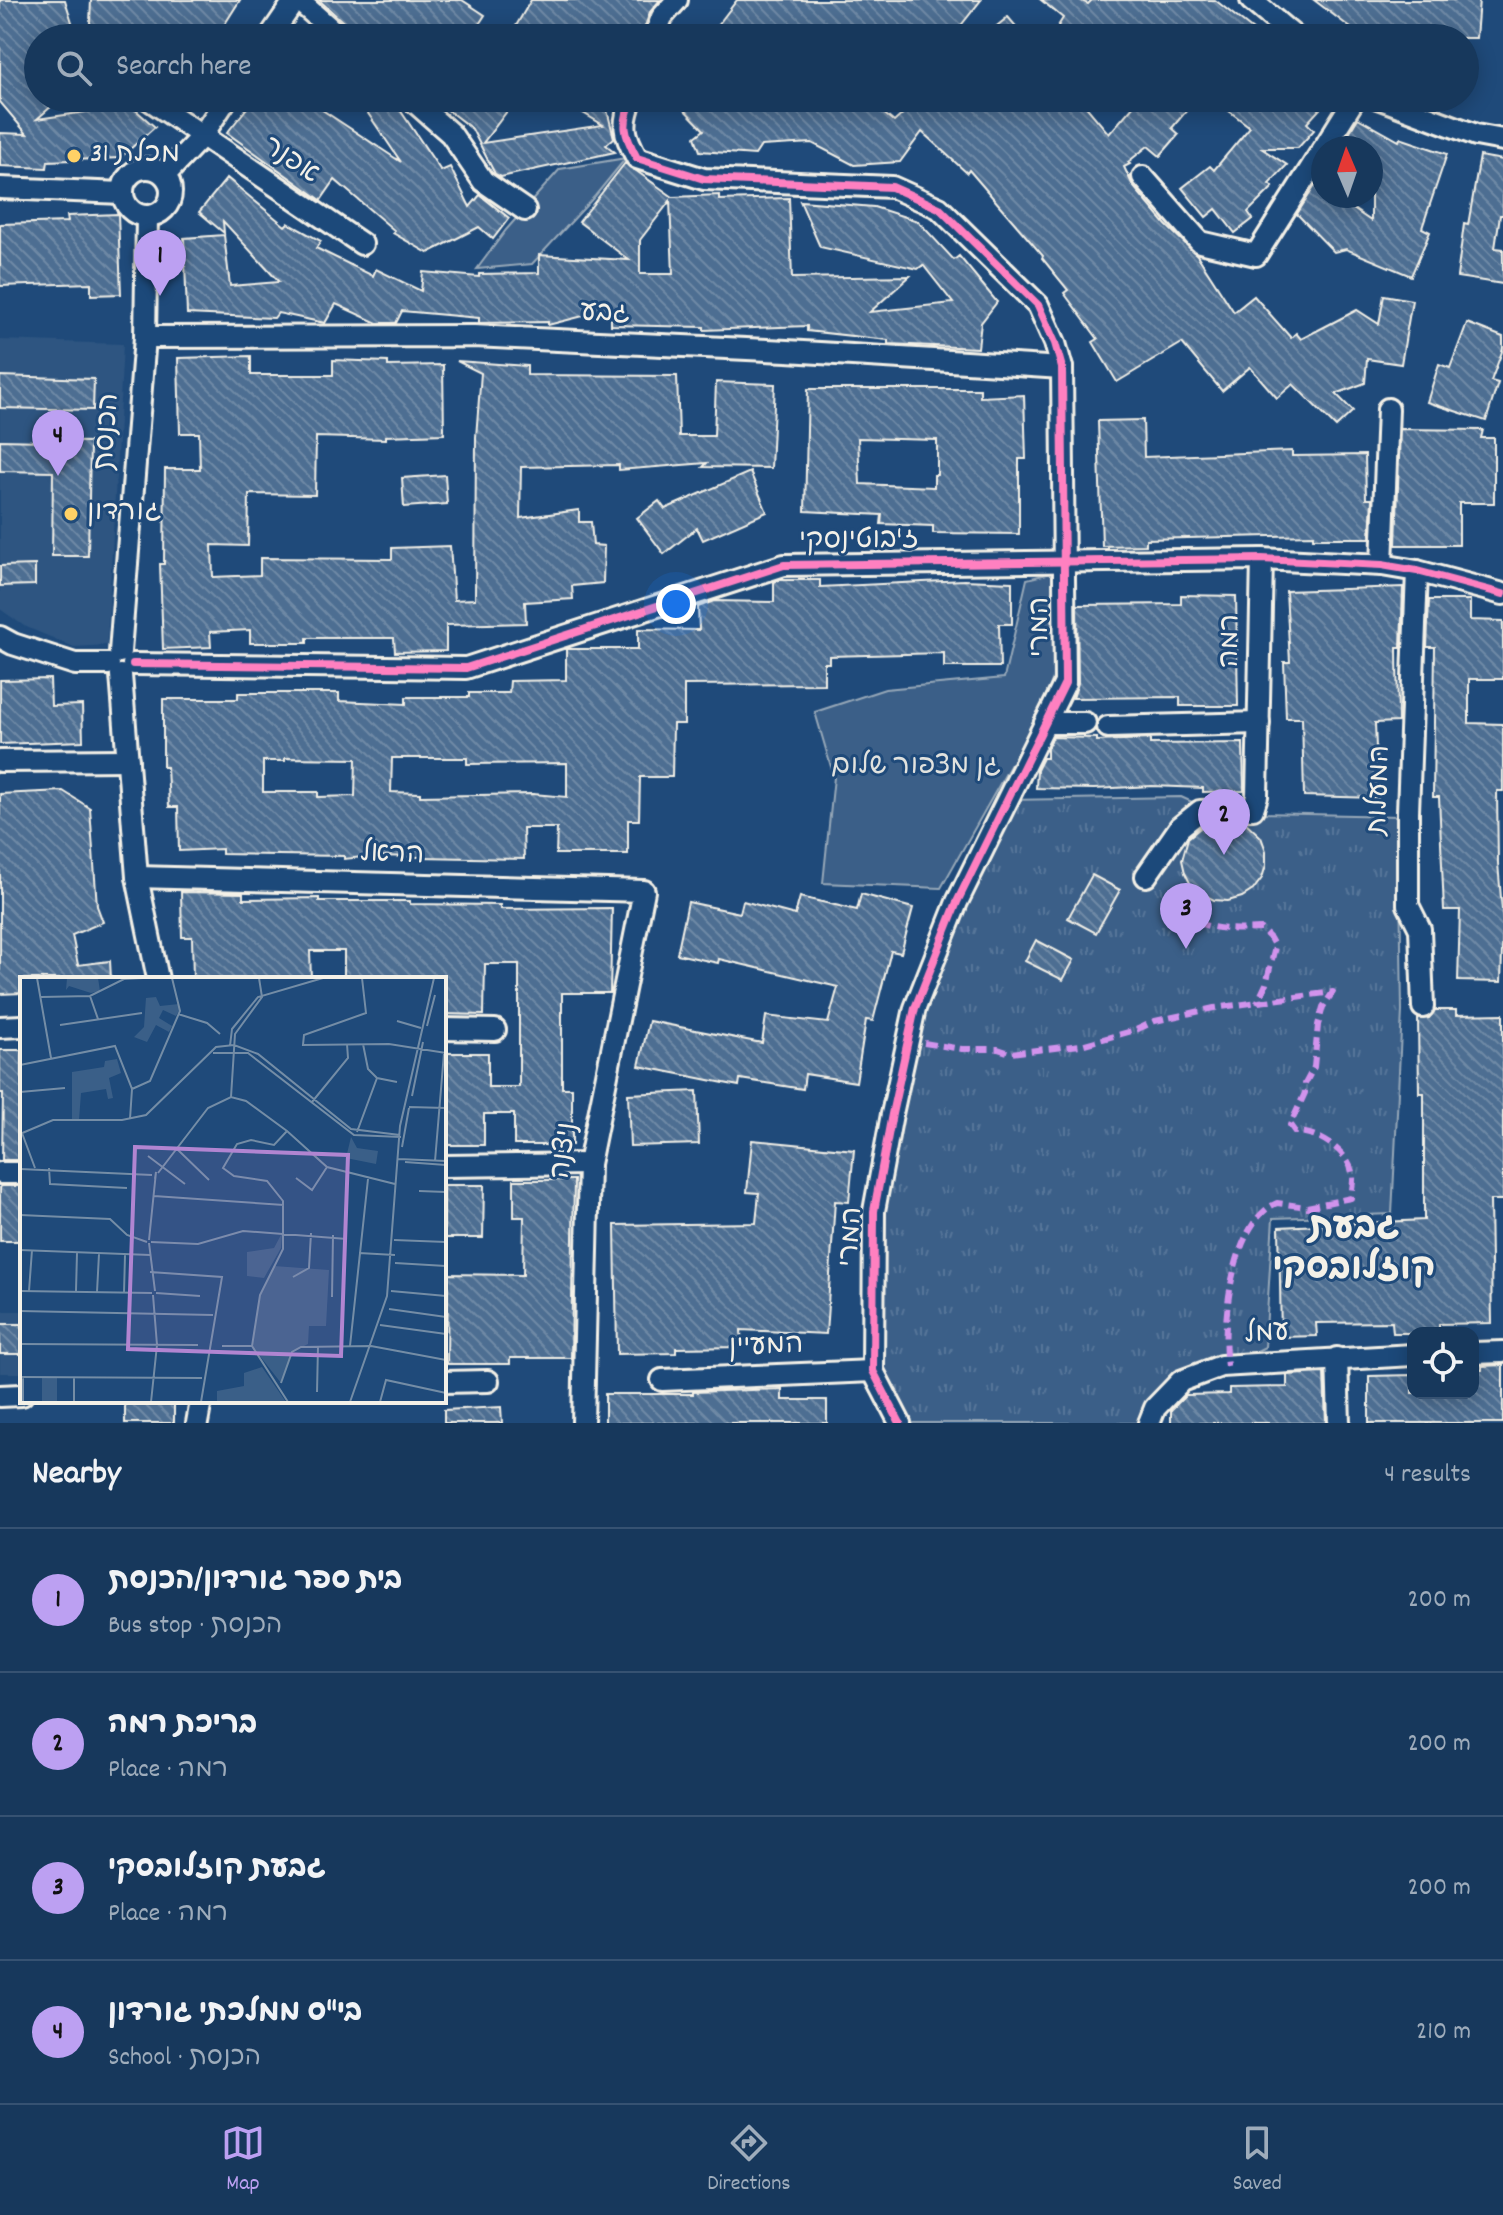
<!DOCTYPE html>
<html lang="en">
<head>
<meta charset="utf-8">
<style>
  :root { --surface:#17385c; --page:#203f62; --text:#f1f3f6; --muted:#9eacbb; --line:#365272; --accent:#bca0f2 }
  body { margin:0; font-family:Dekko,"Playpen Sans Hebrew",sans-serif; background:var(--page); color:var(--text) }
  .controls { position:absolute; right:24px; bottom:24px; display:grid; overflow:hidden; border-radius:16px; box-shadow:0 4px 20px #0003 }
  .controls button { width:72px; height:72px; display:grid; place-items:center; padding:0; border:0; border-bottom:2px solid var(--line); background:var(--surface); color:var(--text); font:40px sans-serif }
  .compass { position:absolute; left:1311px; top:136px; width:72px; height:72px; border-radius:50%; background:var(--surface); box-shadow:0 4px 20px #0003; rotate:358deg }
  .you { position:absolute; left:676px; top:604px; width:28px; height:28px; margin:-20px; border:6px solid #fff; border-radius:50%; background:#1a73e8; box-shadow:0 0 0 12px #1a73e833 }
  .badge { display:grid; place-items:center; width:52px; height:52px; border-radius:50%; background:var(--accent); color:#111; font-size:26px; font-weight:700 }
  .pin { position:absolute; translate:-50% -66px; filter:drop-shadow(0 2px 4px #0008) }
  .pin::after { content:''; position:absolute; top:42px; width:28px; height:24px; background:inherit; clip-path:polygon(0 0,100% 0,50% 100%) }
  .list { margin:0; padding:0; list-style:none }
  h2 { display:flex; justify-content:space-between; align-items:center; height:104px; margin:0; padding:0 32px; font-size:34px }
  h2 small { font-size:26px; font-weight:400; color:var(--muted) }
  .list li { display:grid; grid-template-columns:52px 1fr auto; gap:24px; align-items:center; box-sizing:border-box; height:144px; padding:0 32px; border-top:2px solid var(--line) }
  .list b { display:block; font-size:30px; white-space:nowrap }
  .list p { margin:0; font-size:26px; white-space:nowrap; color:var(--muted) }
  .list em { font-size:26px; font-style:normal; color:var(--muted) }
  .icon { flex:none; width:44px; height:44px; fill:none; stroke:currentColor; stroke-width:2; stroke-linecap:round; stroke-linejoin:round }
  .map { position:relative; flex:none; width:1503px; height:1423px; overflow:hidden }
  .search { position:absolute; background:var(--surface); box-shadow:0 4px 20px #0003; left:24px; right:24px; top:24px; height:88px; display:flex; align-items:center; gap:20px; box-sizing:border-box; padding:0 28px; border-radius:44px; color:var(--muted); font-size:30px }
  .sheet { height:680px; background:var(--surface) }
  nav { display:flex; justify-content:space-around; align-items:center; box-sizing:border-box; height:112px; border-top:2px solid var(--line); background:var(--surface); font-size:22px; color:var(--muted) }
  nav a { display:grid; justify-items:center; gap:4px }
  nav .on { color:var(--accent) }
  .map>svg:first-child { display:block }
  .built { fill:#2d5581 }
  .grass { fill:url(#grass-tufts); stroke:#97a8b8; stroke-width:2 }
  .green { fill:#3a5f88; stroke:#97a8b8; stroke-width:2 }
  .building { fill:url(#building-back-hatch); stroke:#f4f1e8; stroke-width:2; fill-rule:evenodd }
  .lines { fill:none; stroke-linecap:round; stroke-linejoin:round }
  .minor-casing { stroke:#f4f1e8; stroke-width:26 }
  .minor { stroke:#1f4a7a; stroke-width:20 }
  .quiet { stroke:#d193ec; stroke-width:6; stroke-dasharray:12 6; stroke-linecap:butt }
  .cycleway-casing { stroke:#1f4a7a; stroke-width:13 }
  .cycleway { stroke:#ff80c0; stroke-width:8 }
  .poi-dot { fill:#ffd166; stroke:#1f4a7a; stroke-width:3 }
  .labels { text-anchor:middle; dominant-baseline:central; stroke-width:6; stroke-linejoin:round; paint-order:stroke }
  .poi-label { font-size:28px; fill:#f4f1e8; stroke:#1f4a7a; text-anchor:start }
  .street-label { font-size:28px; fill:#f4f1e8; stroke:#1f4a7a }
  .park-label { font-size:28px; fill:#e1e2de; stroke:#1f4a7a }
  .district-label { font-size:36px; font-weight:bold; fill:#f4f1e8; stroke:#1f4a7a }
  .inset-road { fill:none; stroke:#748da6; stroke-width:2 }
  .view { fill:#b185d1; fill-opacity:0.15; stroke:#b185d1; stroke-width:4 }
  .inset-edge { fill:none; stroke:#f4f1e8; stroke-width:4 }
</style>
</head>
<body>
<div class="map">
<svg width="1503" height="1423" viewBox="0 0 1503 1423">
  <defs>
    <pattern id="grass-tufts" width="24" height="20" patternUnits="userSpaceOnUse" patternTransform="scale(2)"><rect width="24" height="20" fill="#3a5f88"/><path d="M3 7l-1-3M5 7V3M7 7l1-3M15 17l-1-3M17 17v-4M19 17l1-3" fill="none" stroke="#577699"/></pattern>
    <pattern id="building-back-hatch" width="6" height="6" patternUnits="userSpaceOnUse" patternTransform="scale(2)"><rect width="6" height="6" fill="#4d6e92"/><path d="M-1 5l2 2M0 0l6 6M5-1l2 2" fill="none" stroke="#708aa6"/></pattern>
  </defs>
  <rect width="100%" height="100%" fill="#1f4a7a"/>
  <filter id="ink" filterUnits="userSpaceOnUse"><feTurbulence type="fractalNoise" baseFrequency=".0125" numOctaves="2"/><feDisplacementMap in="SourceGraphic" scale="16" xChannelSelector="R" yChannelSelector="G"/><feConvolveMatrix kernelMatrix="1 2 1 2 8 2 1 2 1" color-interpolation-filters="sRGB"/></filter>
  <g filter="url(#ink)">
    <g class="built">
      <path d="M0,340L123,344L107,645L74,647L24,626L0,609Z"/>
      <rect x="0" y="1311" width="22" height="62"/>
    </g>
    <path class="grass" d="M1181,797L1214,812L1399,816L1402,1011L1392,1214L1273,1218L1265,1347L1227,1366L1181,1381L1149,1423H900L873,1371L874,1211L915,1008L1007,800Z"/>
    <g class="green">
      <path d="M626,158L595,196L532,264L477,269L506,230L560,169Z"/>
      <path d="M1059,571L1053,678L1037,718L941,888L823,883L834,777L815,712L885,689L1004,678L1027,579Z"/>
    </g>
    <g class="building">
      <path d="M0,0H65L77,38H38V98H61L37,119L93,111L122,98L155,127L120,158L48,161L47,168L0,166V133L27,134L0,102Z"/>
      <path d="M91,0H240L216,38H106L90,23Z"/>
      <path d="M319,0H462L485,15L470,38H354L350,28Z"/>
      <path d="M531,0H660L650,12L641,38H509Z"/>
      <path d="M737,0H981L951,38H708Z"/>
      <path d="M1041,0H1080L1088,4L1092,0H1215L1263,38H1071L1058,26L1063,18Z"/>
      <path d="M1314,0H1479L1476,38H1364Z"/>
      <path d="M1008,17L1026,38H982Z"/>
      <path d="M255,98H304L401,162L365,109L380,98H392L441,171L450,167L470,207L480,195L509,218L493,239L479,227L428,253L393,233L395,231L335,180L321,200L227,133Z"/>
      <path d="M432,98H517L483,143L603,125L558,98H614L607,110L614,138L606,145L615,152L501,177L495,174L472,129Z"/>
      <path d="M673,98H866L894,122L920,98H1079L1109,134L1140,98H1197L1172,128L1179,134L1160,156L1148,146L1128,162L1130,164L1124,167L1133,186L1166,225L1197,255L1234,312L1254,296L1291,338L1296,333L1301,339L1357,310L1379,324L1384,295L1412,300L1401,364L1367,359L1365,383L1336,394L1353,411L1336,427L1293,384L1277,398L1250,367L1222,391L1182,343L1117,382L1093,342L1098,339L1064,293L1068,290L1042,258L1043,256L969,170L967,173L922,132L900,162L854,165L812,143L761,146L755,155L700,151L695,137L704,130Z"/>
      <path d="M1212,98H1330L1307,123L1314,130L1298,148H1261L1287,165L1269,184L1273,187L1248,212L1253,219L1235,233L1216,209L1206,217L1182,188L1210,166L1214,170L1250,127Z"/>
      <path d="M1358,118L1399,141L1400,138L1447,154L1422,228L1430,232L1411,276L1346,249L1334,252L1297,214L1316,184L1323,189V196H1334L1371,221V148H1340Z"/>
      <path d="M1480,156L1503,160V215H1500L1495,248L1503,249V284L1457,277L1464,224L1468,225Z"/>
      <path d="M625,163L673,197L719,195V200L789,198L792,278L910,276L870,312L953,303L923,265L918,269L820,247L800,201L874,207L918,221L954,260L959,256L997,302L981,323L978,348L888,344V340L807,331V326L704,330V327L611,325V314H591L548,325V322L479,323V318L402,311L396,323H377L336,304L325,323L278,313L274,318L187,314L184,238L224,235L230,286L279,282L223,221L224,233L199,212L227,178L285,226L288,223L321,241L316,248L373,276L376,269L421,291L423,272L479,277V274L539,273V255L629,260L579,222ZM670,201L673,274H640V240Z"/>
      <path d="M118,214L121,294L91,295V283L0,286V224L68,222L67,216Z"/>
      <path d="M1467,323L1503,337V349L1491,381L1498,383L1486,421L1427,402L1439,364L1450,368Z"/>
      <path d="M251,356V375H333V360L388,362V366L443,365L444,434L386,436V439L316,437L315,495L249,494L248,546L212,545L213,577L260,575V558L392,559V548L450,546L454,600L475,599L476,437L481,373L457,361L527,366V375L677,376L679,436H714L716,382L775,384L771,468L703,467L707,463L619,470V465L521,467L520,518L579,510V522H591L593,545L604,546L603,583L572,586L573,599L525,602L526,623L446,625V651L395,652L394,638H307V643H250V630L210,632L211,647L163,649L160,564H164L165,469H200L199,433H180L178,358Z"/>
      <path d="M0,376L94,379L93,410L0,408Z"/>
      <path d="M808,389H980V397L1024,395L1026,459H1019V534L933,533V526L881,524L882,515L805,511ZM858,438L937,440V475H934V487L860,484Z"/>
      <path d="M1143,420L1144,457L1292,451V456L1365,455L1366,499H1372L1370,538H1313V535L1146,539V545L1102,546L1098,421Z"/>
      <path d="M1400,429L1483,430L1481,438H1494V503H1459V545H1396Z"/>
      <path d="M0,440L90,442L88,556H52L53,472L0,471Z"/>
      <path d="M750,472L767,512L703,540L697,528L664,554L637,518L659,501L665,509Z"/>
      <path d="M445,475L447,504L404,507L402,478Z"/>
      <path d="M35,565V585L0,586V566Z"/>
      <path d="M779,580H820V587L964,580L1012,582V624H999L1000,667H944V653L829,656V663H824V684L684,685V724H673L672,777H640L639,820H628V854H556L557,828H523L524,859L373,856L344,859V856L222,854V849L179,851L178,807H169L167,767H163V699H238V693H339V701L406,704V697H469V693H509L510,681L566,680V649H638V629L699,630L698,607L714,601L774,602V582ZM285,758L356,759L355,796L318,797V792H263V761H285ZM392,758H467V764L567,763V797L533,794L420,796V793L391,792Z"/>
      <path d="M1403,587L1401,648H1397L1398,722L1375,723L1378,798L1304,796L1302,718H1286L1284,662H1290L1286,591Z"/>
      <path d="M1181,595L1236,596L1238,706H1180V697L1073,698L1078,683L1077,605L1181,604Z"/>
      <path d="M1429,600H1470V620L1503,621V679H1469V723L1503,724V791H1497L1498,863L1503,922L1501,982L1458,981L1460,910H1444L1439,797H1433L1435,647H1427Z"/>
      <path d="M50,679L51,706L82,705L83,741L0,744V680Z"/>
      <path d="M1053,737L1097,738V741L1150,739V744L1243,743L1244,791L1203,792V788L1152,786L1094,789L1036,788L1037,770L1043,758H1047V748Z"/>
      <path d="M63,791L90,808L97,906L103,922L72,935L78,965L110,961L111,979H22V993L0,994V794Z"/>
      <path d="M1245,822L1261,837L1266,851V865L1262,878L1253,890L1242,897L1228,901L1214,900L1202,894L1191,885L1185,873L1182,860L1188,838L1205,824Z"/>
      <path d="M1092,875L1120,890L1096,933L1068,918Z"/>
      <path d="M181,892L243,893V899L319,898V901H410V904L500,905V909L612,908L610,993H562V1088H572V1145H514V1114H484V1145H444V1053H488V1087H519V964H485L484,1015L444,1014V979H344V951H310L311,978L193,979L192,937H182Z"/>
      <path d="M861,894L913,908L901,953L891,951L873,1021L866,1020L856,1082L805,1074L803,1089L740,1079L739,1086L639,1066L649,1021L762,1043L766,1016L828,1023L838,987L719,959L718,963L677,954L688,902L740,913L743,901L795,915L800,897L857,910Z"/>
      <path d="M1036,940L1074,960L1063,980L1025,961Z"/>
      <path d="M1435,1010H1456V1015L1503,1014V1200H1490L1492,1323L1439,1324V1333H1393L1392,1322L1316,1323L1317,1336L1281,1337L1279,1227L1424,1220V1093H1419L1418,1019L1429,1018Z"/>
      <path d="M0,1050H22V1160H2L3,1093H0Z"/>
      <path d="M697,1091L699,1144L630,1146L628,1094Z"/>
      <path d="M752,1140L854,1150L849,1202L835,1201L826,1334L741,1330L742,1347L676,1348V1353L617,1354L615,1225L756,1223L759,1193L747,1192Z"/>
      <path d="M514,1180H574L571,1358H510V1364H447L448,1274L523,1275L524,1217H514Z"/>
      <path d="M444,1185H484L483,1238H444Z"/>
      <path d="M2,1186H22V1241H0V1187Z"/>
      <rect x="0" y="1324" width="22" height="30"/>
      <path d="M1503,1365V1423H1369V1376L1412,1375V1393H1473V1370H1482V1366Z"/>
      <path d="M1324,1373L1326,1423H1171V1410L1186,1395L1229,1394V1388L1287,1387V1375Z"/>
      <path d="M782,1389V1400H827V1423H605V1394H693V1392Z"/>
      <rect x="125" y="1401" width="49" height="22"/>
      <path d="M501,1407L502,1423H444V1410Z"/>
    </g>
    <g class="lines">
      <g class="minor-casing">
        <g id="minor">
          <path d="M298,0L341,38"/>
          <path d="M1251,0L1296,38"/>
          <path d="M269,38L295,0"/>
          <path d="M654,38L662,17L677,0"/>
          <path d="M147,98L362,244"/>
          <path d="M410,98L451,134L483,181L525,210"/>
          <path d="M632,98C622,124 623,133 637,158L704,179L892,187L939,208L1038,305L1055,343L1062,368L1065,683L957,902L915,1008L892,1114L874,1211L873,1371L900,1423"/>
          <path d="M1378,98L1476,135L1503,140"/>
          <path d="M1324,148L1355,98"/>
          <circle cx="147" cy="192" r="24"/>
          <path d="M165,175L202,136L227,98"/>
          <path d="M1143,177L1200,242L1256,255L1323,149"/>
          <path d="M0,188L123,193"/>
          <path d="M145,337L474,336L787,351L1062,368"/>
          <path d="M1382,565L1388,409"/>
          <path d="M1417,571L1408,812V905L1420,929L1423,1007"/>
          <path d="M0,637L13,644L75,664H109"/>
          <path d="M120,652L145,337L147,216"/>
          <path d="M133,664L466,668L784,565L1262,559L1382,565L1417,571L1503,594"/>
          <path d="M121,675L137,877L158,979"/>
          <path d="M1045,723H1085"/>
          <path d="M1108,727L1259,723"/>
          <path d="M0,761L128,760"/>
          <path d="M1146,876L1180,827L1200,811L1253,809L1257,796L1262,559"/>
          <path d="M137,877L644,891L589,1164L583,1423"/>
          <path d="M0,1027L22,1026"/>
          <path d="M444,1029L495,1030"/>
          <path d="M444,1166L589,1164"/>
          <path d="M0,1173H22"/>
          <path d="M1473,1353L1503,1352"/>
          <path d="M1337,1358L1339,1423"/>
          <path d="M662,1380L873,1371"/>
          <path d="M444,1382L488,1381"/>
          <path d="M0,1396L22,1395"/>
          <path d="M197,1423L201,1401"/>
          <path d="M1149,1423L1155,1408L1181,1381L1221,1366L1413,1355"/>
        </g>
      </g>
      <use href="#minor" class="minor"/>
      <g class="quiet">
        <path d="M1192,904L1198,923C1218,930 1239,930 1261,929L1270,938L1275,947L1266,984L1257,1003"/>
        <path d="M924,1043L962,1049H998L1010,1053L1081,1045L1136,1030L1155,1021L1214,1008L1333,992L1323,1007L1318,1025L1314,1067L1305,1084V1093L1290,1125L1295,1132C1316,1131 1347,1150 1352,1172C1355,1180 1351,1190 1351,1198L1307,1207L1277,1203C1232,1221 1221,1324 1227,1366"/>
      </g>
      <g class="cycleway-casing">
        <g id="cycleway">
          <path d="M632,98C622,124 623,133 637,158L704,179L892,187L939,208L1038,305L1055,343L1062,368L1065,683L957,902L915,1008L892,1114L874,1211L873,1371L900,1423"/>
          <path d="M133,664L466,668L784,565L1262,559L1382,565L1417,571L1503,594"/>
        </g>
      </g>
      <use href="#cycleway" class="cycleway"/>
    </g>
  </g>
  <g class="poi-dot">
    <circle cx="74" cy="156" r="8"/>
    <circle cx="71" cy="514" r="8"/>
  </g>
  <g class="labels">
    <g class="poi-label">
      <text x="90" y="156">מכלת 31</text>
      <text x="87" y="514">גורדון</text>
    </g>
    <g class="street-label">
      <text transform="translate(290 162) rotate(34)">אפנר</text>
      <text transform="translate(605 315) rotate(3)">גבע</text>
      <text transform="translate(109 432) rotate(-86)">הכנסת</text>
      <text transform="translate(859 542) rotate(-1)">ז'בוטינסקי</text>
      <text transform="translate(1042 627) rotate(-90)">המרי</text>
      <text transform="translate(1232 641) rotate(-89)">רמה</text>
      <text transform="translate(1381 790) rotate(-88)">המעלות</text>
      <text transform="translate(392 856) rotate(2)">הראל</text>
      <text transform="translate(566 1151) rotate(-82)">ניצנה</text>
      <text transform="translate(853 1237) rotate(-86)">המרי</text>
      <text transform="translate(1267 1335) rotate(-4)">עמל</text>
      <text transform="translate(766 1348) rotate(-2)">המעיין</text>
    </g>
    <g class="park-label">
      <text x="916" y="768">גן מצפור שלום</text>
    </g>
    <g class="district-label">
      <text x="1354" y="1230">גבעת<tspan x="1354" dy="41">קוזלובסקי</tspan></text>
    </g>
  </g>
  <g transform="translate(20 977)">
    <rect width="426" height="426" fill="#1f4a7a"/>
    <path d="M254,289L309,293L306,349H289L288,367L272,375L261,406L232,369L240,318Z" fill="#3a5f88"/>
    <path d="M47,1H78L80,14L71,16L49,9L46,13ZM136,20L140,29L159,27V34L156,39L143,33L139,41L152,49L149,55L136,48L127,65L114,60L124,50L126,21ZM97,82L101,96L89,101L93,121L88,122L86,112L61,116L59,143L52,142V95L84,90L85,84ZM331,160L337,171L358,174L356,187L326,181ZM262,256L261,271L244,301L227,299V275L254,271ZM242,390L266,425H197V414L224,409V396ZM22,401H37V425H22Z" fill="#3a5f88"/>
    <path class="inset-road" d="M17,1L31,81M342,1L346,36L284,58L283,68L369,67L426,76M70,19L78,42M21,20L70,19L104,2L123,1M158,37L187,46L200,57M377,44L401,51M40,48L122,36M407,49L415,18M343,67L348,92L357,101L377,105M210,69L212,52L238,20L303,1M193,76H228L334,158L381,160M0,88L95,69L112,112L110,142M112,112L130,104L160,34L152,1M0,115L45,111M392,119L403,65M211,120L215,57L242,20L239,1M292,125L328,81L327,67M389,130L426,131M267,154L254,168L231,163L217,167L203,191L214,199L247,204L263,224V272L240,318L232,369L268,425M337,155L357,101M2,156L15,191M0,157L33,143H102L126,138L196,70L214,68L238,77L331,152L380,158M382,170L389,131M157,172L189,203M128,179L165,207M378,182L426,184M415,184L424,76M385,185L426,188M29,191L30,207L107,211M0,192L132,198M138,196L188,131L211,120L226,124L267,154L307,190L375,207M276,201L292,213L307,190M399,214L426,215M134,219L264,228M0,238L90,242L107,258L127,265M129,263L136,195L135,202M374,263L426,265M131,265L178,267L223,254L327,262M129,266L135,314M0,273L130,278M339,276L375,278M375,286L426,289M130,295L202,300L181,425M273,300L289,291L291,256M0,314L132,316M9,314L12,273M56,314L57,276M371,314L426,319M77,315L79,277M104,316L105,278M136,316L180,319M312,320L313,258M369,332L426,340M0,334L193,338M360,348L426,357M0,367L178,368M202,369H232M330,369L348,202M0,400L182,401M3,400V425M54,400V425M261,406L272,375L281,370L351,369L426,383M297,415L298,369M131,425L137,368L133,318M330,425L367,319L380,149L414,1M360,425L366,403L426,416"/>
    <path class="view" d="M115,170L328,178L321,379L108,372Z"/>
    <rect width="426" height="426" class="inset-edge"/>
  </g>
</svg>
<div class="controls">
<button><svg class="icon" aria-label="locate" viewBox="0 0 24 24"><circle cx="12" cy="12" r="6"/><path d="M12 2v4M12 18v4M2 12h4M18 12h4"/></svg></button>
</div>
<svg class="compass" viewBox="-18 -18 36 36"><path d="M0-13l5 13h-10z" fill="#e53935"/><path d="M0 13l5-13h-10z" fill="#9eacbb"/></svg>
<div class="you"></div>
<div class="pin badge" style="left:160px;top:296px">1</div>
<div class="pin badge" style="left:1224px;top:855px">2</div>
<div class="pin badge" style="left:1186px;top:949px">3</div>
<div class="pin badge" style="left:58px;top:476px">4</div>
<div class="search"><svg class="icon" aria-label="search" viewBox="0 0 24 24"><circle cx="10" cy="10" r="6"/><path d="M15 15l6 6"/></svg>Search here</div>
</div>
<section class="sheet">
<h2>Nearby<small>4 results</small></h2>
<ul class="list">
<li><span class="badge">1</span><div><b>בית ספר גורדון/הכנסת</b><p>Bus stop · הכנסת</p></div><em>200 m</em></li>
<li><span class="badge">2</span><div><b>בריכת רמה</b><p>Place · רמה</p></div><em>200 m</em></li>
<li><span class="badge">3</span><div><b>גבעת קוזלובסקי</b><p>Place · רמה</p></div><em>200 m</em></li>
<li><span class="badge">4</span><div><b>בי&quot;ס ממלכתי גורדון</b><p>School · הכנסת</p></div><em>210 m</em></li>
</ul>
</section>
<nav>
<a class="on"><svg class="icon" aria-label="map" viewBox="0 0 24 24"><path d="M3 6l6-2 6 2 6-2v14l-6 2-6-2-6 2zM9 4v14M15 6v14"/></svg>Map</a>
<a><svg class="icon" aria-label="directions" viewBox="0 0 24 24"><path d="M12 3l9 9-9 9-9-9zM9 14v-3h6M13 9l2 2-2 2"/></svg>Directions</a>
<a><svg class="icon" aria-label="saved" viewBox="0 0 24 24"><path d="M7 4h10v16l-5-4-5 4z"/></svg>Saved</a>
</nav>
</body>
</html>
